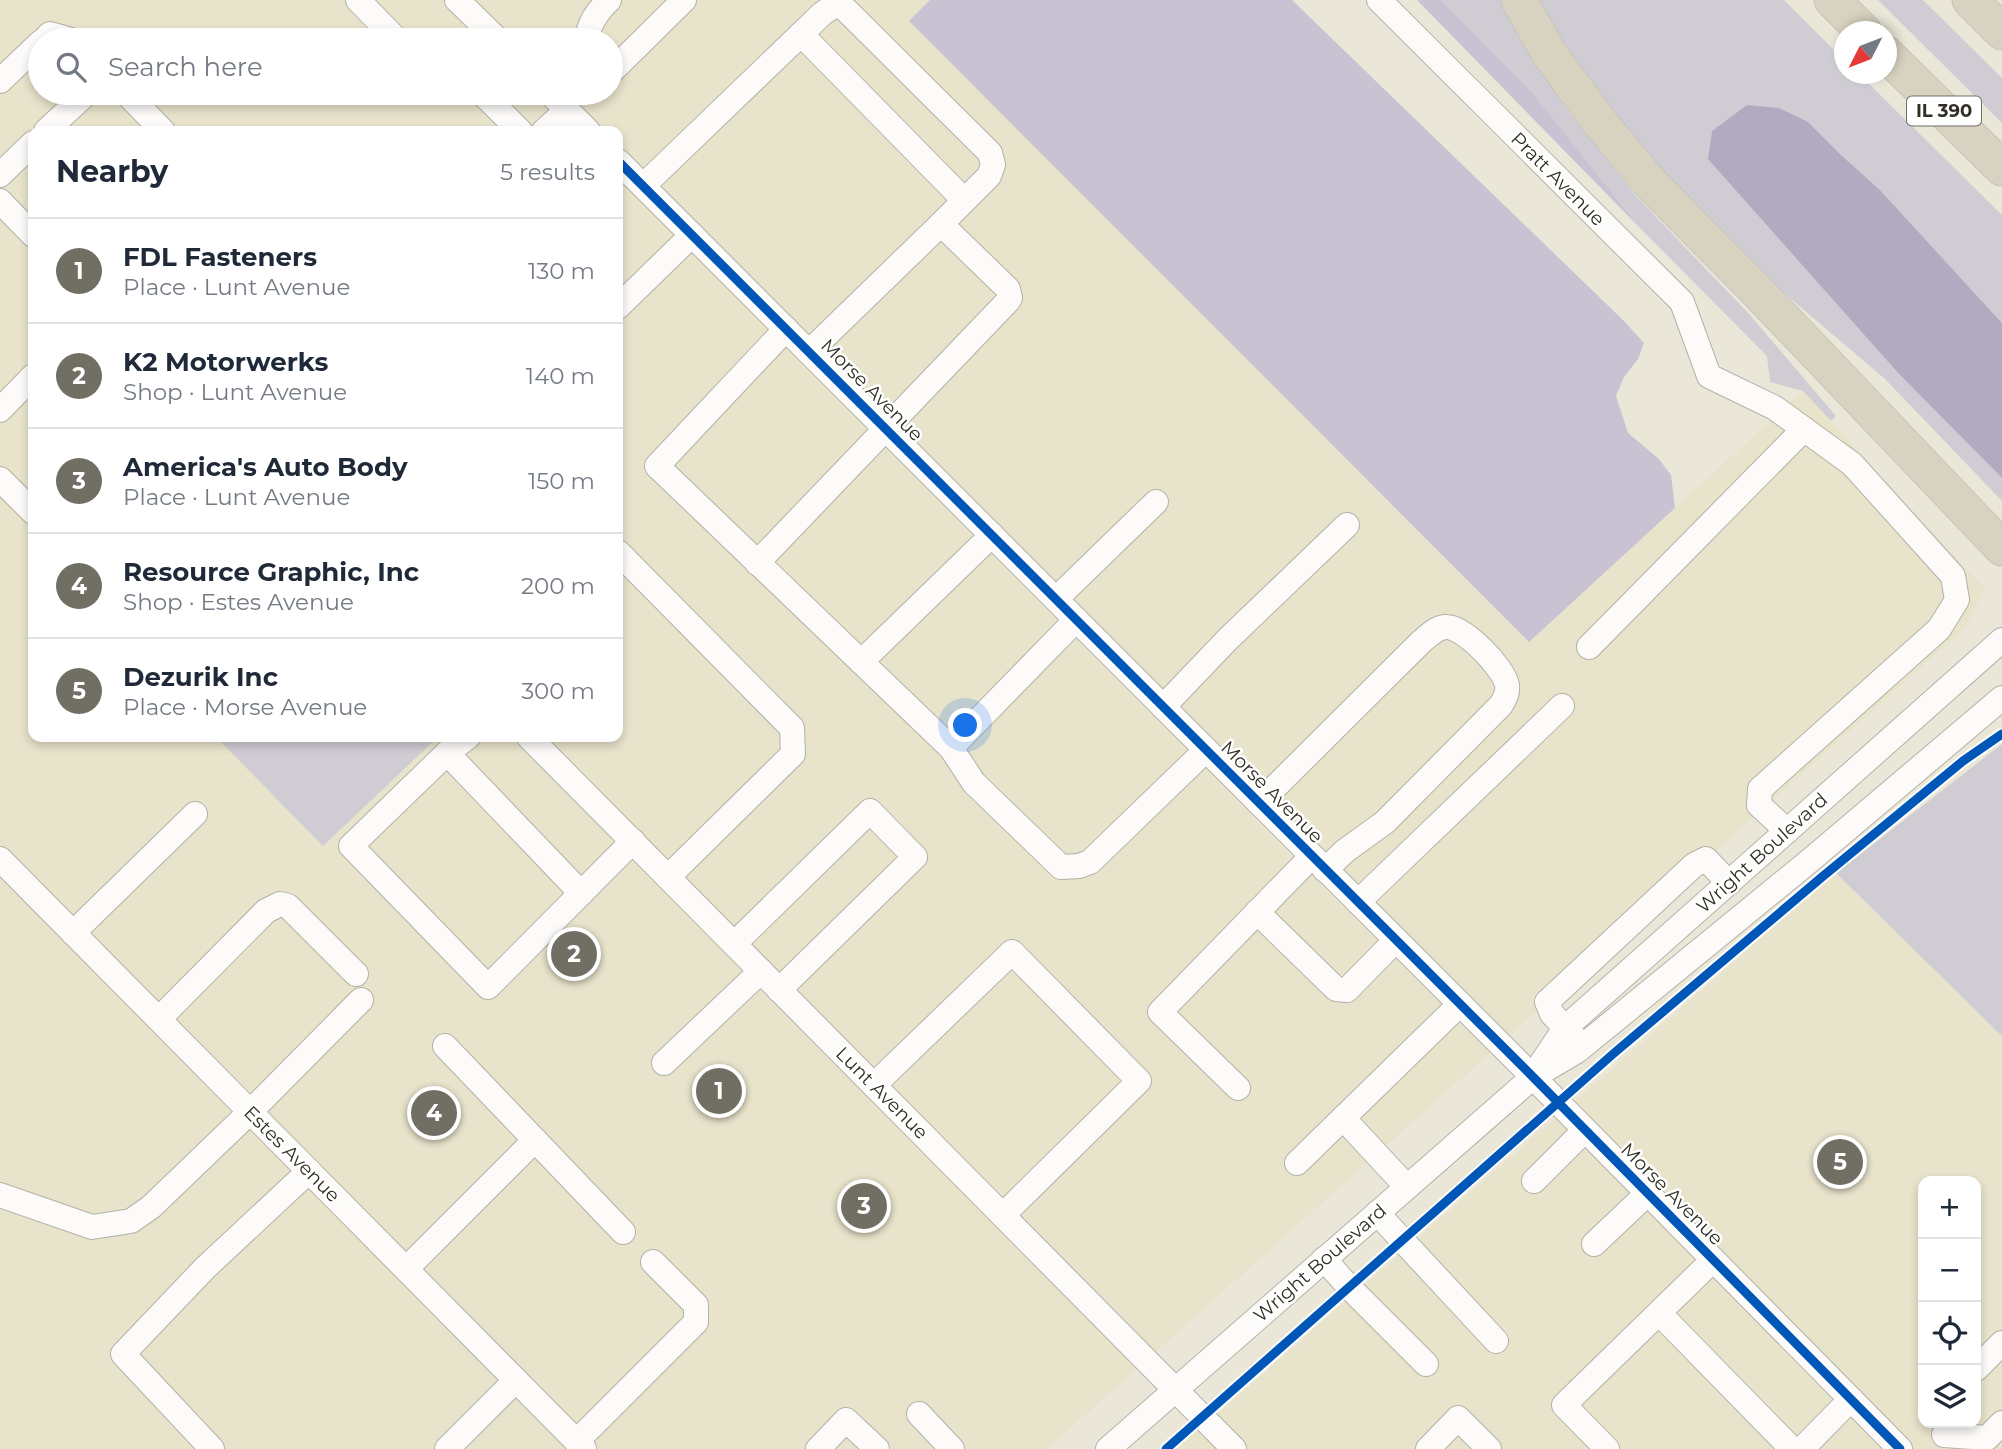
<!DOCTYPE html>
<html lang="en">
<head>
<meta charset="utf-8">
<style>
  :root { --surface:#fff; --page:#f6f6f7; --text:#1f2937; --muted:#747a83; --line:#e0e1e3; --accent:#716f64 }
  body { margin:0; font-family:Montserrat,sans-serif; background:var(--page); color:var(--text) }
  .controls { position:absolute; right:21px; bottom:21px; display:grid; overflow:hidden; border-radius:14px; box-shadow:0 4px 10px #0003 }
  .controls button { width:63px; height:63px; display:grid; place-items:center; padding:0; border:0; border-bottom:2px solid var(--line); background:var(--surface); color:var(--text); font:35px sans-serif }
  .compass { position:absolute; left:1834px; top:21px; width:63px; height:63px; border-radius:50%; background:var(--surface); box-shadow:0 4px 10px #0003; rotate:228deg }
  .you { position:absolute; left:966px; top:726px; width:24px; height:24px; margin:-18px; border:5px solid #fff; border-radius:50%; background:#1a73e8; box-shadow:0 0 0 10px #1a73e833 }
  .badge { display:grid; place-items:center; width:46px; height:46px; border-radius:50%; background:var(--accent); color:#fff; font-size:23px; font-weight:700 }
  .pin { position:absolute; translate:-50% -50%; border:4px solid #fff; box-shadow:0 2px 7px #0006 }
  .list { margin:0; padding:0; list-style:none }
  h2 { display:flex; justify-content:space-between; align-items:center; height:91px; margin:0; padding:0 28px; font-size:30px }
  h2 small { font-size:23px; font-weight:400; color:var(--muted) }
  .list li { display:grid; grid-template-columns:46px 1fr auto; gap:21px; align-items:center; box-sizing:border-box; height:105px; padding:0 28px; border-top:2px solid var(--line) }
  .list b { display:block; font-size:26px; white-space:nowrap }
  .list p { margin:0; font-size:23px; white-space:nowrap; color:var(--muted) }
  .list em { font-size:23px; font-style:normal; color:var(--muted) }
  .icon { flex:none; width:38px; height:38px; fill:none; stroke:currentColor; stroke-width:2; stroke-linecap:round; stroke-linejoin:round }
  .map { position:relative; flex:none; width:2002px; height:1449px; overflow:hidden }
  .search { position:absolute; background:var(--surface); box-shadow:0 4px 10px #0003; left:28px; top:28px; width:595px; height:77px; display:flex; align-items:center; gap:18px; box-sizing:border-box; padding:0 24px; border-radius:38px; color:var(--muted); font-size:26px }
  .panel { position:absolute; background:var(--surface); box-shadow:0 4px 10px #0003; left:28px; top:126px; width:595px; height:616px; border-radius:14px }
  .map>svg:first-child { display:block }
  .built { fill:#e8e3cb; fill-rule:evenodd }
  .green { fill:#d0ccd4 }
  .forest { fill:#c8c2d2 }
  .water { fill:#b1aac1 }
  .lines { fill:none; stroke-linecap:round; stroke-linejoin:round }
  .minor-casing { stroke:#b4b1a7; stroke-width:26 }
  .highway-casing { stroke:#c6c4be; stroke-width:37 }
  .minor { stroke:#fcfbf9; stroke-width:24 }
  .highway { stroke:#d7d3c0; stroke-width:35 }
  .cycleway-casing { stroke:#fff; stroke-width:13 }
  .cycleway { stroke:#0057b8; stroke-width:9 }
  .labels { text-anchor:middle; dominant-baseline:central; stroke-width:5; stroke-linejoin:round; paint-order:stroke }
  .shield { fill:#fff; stroke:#6e6d66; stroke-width:2 }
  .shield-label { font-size:18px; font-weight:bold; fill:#302e25 }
  .street-label { font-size:19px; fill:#302e25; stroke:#fff }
</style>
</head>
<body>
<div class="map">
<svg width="2002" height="1449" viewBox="0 0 2002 1449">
  <rect width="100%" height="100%" fill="#eae7d9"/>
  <g class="built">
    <path d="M0,0H930L910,21L1528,642L1803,391L1986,590L1963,630L1047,1449H0ZM40,40H611V93H40ZM33,131H618V737H33Z"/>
    <path d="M1836,873L2002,1036V1449H1177ZM1923,1181H1976V1423H1923Z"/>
  </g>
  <g class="green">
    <path d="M1441,0H1500L1520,39L1571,115L1636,196L1749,314L1836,416L1831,421L1803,391L1770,382L1767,356L1641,229L1532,92Z"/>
    <path d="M1538,0H1784L1844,60V74H1859L2002,215V323L1880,190L1840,154L1808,122L1712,131L1709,159L1899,374L2002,478V501L1885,379L1770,281L1654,166L1566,49Z"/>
    <path d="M1878,0H1923L2002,78V123Z"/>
    <path d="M216,737H438L323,846Z"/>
    <path d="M2002,744V1036L1836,873Z"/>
  </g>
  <g class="forest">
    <path d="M930,0H1292L1624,321L1644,343L1638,359L1624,377L1616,396L1628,433L1658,458L1671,475L1675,508L1529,642L909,21Z"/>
    <path d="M1417,0H1441L1532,92L1641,229Z"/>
  </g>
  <path class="water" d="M1747,105L1779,108L1808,122L1840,154L1880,190L2002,323V478L1899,374L1708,159L1712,131Z"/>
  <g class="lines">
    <g class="minor-casing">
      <g id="minor">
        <path d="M358,0L397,40"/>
        <path d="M457,0L498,40"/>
        <path d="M1379,0L1682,302L1709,376L1775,408L1852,464L1953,576L1957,600L1939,629L1760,789L1759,805L1787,831"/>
        <path d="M801,34L964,200"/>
        <path d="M44,40L50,34L71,40"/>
        <path d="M588,40C587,24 598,11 609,0"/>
        <path d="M611,72L684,0"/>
        <path d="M0,81L40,43"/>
        <path d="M126,93L163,131"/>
        <path d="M482,93L520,131"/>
        <path d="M550,93L588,131"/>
        <path d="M46,131L87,93"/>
        <path d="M544,131L567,110"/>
        <path d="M618,161L1533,1077L1900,1449"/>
        <path d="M0,175L33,143"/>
        <path d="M643,186L823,13L834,6H842L990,153L993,165L989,176L941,224"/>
        <path d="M0,201L33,235"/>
        <path d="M618,307L692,235"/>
        <path d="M786,329L657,466L951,748L1076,620"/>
        <path d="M0,410L33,376"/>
        <path d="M0,479L33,512"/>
        <path d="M618,552L792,728L793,754L668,877"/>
        <path d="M757,563L1008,301L1010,298L1008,289L941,224L809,352"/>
        <path d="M1056,599L1156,502"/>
        <path d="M1589,647L1804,429"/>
        <path d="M861,662L992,535"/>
        <path d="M1163,707L1228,639L1347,525"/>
        <path d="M468,737L447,753L351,846L488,987L633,841"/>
        <path d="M529,737L1234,1449"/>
        <path d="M951,748L974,783L1061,867L1079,866L1090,862L1206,750"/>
        <path d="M447,753L581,893"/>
        <path d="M1259,803L1422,641C1429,635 1436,628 1445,627C1463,625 1504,668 1507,685C1508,693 1505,698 1501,705L1385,822L1345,851L1325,870"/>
        <path d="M0,859L584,1449"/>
        <path d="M1358,902L1562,706"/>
        <path d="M1257,912L1336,989L1347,990L1396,940"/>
        <path d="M73,933L195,814"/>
        <path d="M734,944L870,811L915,857L779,990"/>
        <path d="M159,1019L266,911L280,904L288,906L356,974"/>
        <path d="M1575,1038L1552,1014L1547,1002L1694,865L1706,859L1729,883"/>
        <path d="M445,1046L623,1232"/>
        <path d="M664,1063L761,971"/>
        <path d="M1537,1070L1565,1028L2002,640"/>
        <path d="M874,1085L1012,952L1139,1081L1003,1215"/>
        <path d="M1238,1088L1160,1012L1312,856"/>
        <path d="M1343,1118L1407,1187"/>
        <path d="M1297,1163L1460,1004"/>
        <path d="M1534,1181L1585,1130"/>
        <path d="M0,1195L92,1227L131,1221L151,1207L250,1112L361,1000"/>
        <path d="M1377,1213L1496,1341"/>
        <path d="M1594,1244L1648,1193"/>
        <path d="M1324,1259L1349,1287L1426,1364"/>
        <path d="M406,1269L535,1140"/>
        <path d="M1659,1313L1792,1449"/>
        <path d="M1976,1369L2002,1343"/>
        <path d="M919,1414L952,1449"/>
        <path d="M1944,1435L1987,1438L2002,1423"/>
        <path d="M577,1441L696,1322V1305L653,1262"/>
        <path d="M212,1449L123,1354L205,1268L309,1171"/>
        <path d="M447,1449L516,1380"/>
        <path d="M818,1449L846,1420L877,1449"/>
        <path d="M1108,1449L1533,1077L1577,1051L1807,863L2002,698"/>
        <path d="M1428,1449L1458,1418L1489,1449"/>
        <path d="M1607,1449L1564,1405L1713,1260"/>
        <path d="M1802,1449L1851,1399"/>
      </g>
    </g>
    <g class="highway-casing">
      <g id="highway">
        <path d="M1519,0L1548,52L1602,125L1651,184L1758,292L2002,548"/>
        <path d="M1832,0L1864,32"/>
        <path d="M1970,0L2002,32"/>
        <path d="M1886,54L2002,168"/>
      </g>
    </g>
    <use href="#minor" class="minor"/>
    <use href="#highway" class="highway"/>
    <g class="cycleway-casing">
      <g id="cycleway">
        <path d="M618,161L1533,1077L1900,1449"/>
        <path d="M1166,1449L1613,1054L1822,877L1963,761L2002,734"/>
      </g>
    </g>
    <use href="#cycleway" class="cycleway"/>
  </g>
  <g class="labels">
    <rect class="shield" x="1907" y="96.5" width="74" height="29" rx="5"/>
    <g class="shield-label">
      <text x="1944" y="111">IL 390</text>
    </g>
    <g class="street-label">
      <text transform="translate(1558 179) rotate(45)">Pratt Avenue</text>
      <text transform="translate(872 390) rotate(45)">Morse Avenue</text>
      <text transform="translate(1272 792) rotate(45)">Morse Avenue</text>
      <text transform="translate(1762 853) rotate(-42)">Wright Boulevard</text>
      <text transform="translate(882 1093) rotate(45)">Lunt Avenue</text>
      <text transform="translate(292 1154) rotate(45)">Estes Avenue</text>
      <text transform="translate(1672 1194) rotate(45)">Morse Avenue</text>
      <text transform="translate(1320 1263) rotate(-41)">Wright Boulevard</text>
    </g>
  </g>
</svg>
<div class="controls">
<button>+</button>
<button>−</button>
<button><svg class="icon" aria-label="locate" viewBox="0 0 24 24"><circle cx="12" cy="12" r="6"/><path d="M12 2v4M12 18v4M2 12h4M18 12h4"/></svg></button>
<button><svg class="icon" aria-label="layers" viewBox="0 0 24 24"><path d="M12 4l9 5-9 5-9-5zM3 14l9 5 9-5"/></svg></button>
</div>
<svg class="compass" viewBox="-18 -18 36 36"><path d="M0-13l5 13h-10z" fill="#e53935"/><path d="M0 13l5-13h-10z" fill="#747a83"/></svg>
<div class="you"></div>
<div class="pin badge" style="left:719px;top:1091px">1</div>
<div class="pin badge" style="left:574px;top:954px">2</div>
<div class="pin badge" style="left:864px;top:1206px">3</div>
<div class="pin badge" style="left:434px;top:1113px">4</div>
<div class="pin badge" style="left:1840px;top:1162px">5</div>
<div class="search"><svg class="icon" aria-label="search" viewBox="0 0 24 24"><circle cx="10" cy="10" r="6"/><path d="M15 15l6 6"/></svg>Search here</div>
<section class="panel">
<h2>Nearby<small>5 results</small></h2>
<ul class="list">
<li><span class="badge">1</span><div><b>FDL Fasteners</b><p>Place · Lunt Avenue</p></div><em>130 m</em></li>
<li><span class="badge">2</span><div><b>K2 Motorwerks</b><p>Shop · Lunt Avenue</p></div><em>140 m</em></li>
<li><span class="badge">3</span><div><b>America's Auto Body</b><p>Place · Lunt Avenue</p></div><em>150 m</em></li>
<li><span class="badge">4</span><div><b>Resource Graphic, Inc</b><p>Shop · Estes Avenue</p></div><em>200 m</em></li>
<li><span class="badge">5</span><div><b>Dezurik Inc</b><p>Place · Morse Avenue</p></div><em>300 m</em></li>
</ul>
</section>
</div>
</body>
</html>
